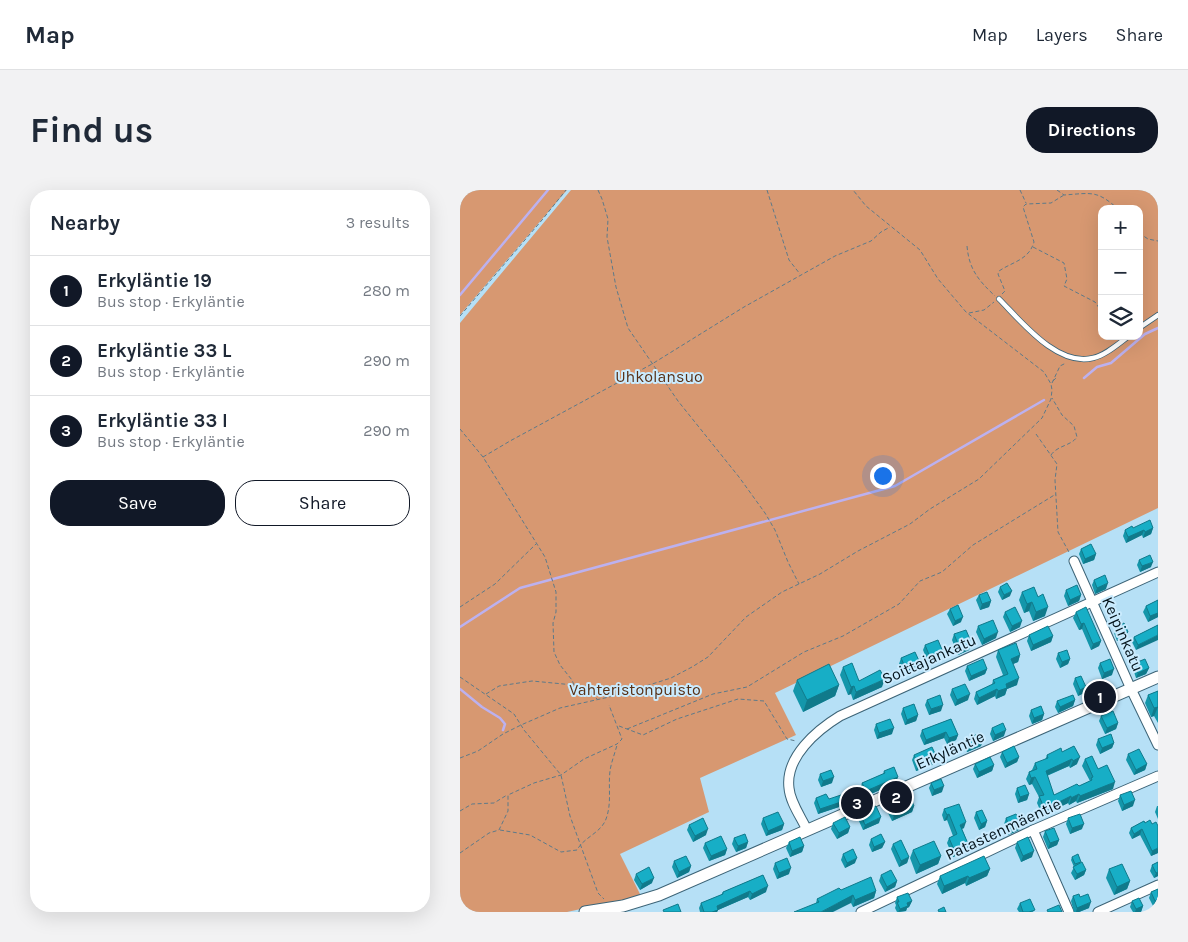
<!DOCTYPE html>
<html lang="en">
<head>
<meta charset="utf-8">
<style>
  :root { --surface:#fff; --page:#f2f2f3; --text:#1f2937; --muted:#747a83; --line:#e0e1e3; --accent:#111827 }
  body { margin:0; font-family:Karla,sans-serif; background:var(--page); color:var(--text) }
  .controls { position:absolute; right:15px; top:15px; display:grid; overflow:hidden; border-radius:10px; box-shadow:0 5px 20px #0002 }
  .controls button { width:45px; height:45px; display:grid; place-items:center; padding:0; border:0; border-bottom:1px solid var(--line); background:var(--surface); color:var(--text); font:25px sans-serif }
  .you { position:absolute; left:422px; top:285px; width:18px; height:18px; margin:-12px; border:4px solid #fff; border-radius:50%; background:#1a73e8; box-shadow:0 0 0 8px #1a73e833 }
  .badge { display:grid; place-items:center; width:32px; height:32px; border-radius:50%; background:var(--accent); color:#fff; font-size:16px; font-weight:700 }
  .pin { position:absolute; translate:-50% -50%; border:2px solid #fff; box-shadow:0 1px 5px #0006 }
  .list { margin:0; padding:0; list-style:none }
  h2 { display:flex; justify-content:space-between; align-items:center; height:65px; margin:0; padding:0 20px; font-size:21px }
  h2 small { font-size:16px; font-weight:400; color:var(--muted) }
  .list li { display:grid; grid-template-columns:32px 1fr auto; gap:15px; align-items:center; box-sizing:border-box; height:70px; padding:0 20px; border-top:1px solid var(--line) }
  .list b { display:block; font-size:19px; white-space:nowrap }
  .list p { margin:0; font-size:16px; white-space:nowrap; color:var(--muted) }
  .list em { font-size:16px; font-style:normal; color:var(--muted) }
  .actions { display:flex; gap:10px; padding:15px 20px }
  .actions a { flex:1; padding:11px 0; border:1px solid var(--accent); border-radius:20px; text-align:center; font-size:18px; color:var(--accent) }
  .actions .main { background:var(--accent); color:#fff }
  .icon { flex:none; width:28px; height:28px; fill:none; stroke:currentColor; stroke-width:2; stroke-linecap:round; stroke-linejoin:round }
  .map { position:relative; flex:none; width:698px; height:722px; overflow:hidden; border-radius:20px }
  header { display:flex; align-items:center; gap:30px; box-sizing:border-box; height:70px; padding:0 25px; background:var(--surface); border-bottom:1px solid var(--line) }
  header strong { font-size:24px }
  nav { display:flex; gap:28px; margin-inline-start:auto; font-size:18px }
  .intro { display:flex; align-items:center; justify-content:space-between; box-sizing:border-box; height:120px; padding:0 30px }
  h1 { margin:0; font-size:35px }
  .button { padding:12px 22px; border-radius:20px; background:var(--accent); color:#fff; font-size:18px; font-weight:700 }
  main { display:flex; gap:30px; padding:0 30px }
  aside { flex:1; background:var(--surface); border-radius:20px; box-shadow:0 5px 20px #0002 }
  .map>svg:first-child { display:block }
  .green { fill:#d79871; fill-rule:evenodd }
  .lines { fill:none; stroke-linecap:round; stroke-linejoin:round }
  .stream { stroke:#bcb1ef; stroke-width:2.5 }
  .service-casing { stroke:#3d6477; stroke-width:6 }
  .minor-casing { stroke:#3d6477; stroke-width:11 }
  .tertiary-casing { stroke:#3d6477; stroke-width:13 }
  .path { stroke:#5d7a89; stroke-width:1; stroke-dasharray:4 2.5; stroke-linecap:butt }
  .service { stroke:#fff; stroke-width:4.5 }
  .minor { stroke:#fff; stroke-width:9 }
  .tertiary { stroke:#fff; stroke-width:11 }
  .wall { fill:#1496aa }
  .shaded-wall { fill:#107a8b }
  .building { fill:#17aec6; stroke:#107a8b }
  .labels { text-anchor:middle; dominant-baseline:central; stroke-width:4; stroke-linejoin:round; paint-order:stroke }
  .park-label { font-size:16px; fill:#583015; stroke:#caebfe }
  .street-label { font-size:16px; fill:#04131b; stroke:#caebfe }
</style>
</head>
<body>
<header>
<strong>Map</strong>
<nav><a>Map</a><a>Layers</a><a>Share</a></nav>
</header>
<div class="intro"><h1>Find us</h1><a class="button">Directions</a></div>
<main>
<aside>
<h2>Nearby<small>3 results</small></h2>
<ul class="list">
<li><span class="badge">1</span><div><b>Erkyläntie 19</b><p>Bus stop · Erkyläntie</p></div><em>280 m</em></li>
<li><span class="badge">2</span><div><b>Erkyläntie 33 L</b><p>Bus stop · Erkyläntie</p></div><em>290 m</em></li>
<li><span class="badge">3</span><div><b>Erkyläntie 33 I</b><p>Bus stop · Erkyläntie</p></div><em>290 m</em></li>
</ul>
<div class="actions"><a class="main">Save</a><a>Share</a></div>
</aside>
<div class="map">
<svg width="698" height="722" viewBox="0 0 698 722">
  <rect width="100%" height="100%" fill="#b6e0f6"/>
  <g class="green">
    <path d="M0,0H107L0,125Z"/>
    <path d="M111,0H698V318L315,503L336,545L240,588L249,622L160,664L181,706L107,722H0V133ZM642,19H679V146H642Z"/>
  </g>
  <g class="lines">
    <g class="stream">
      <path d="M0,105L88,0"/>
      <path d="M624,188L637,177L651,173L685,144L698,138"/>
      <path d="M0,437L60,398L435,296L584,210"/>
      <path d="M0,499L22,517L40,528L45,534L43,540"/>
    </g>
    <g class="service-casing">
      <g id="service">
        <path d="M539,109C561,131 597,177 633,168C646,165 658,154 669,146"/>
        <path d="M679,138L698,125"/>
      </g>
    </g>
    <g class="minor-casing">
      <g id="minor">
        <path d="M614,371L671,499L698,555"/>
        <path d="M347,640C341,627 330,612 329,598C325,567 357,540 380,526L698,382"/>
        <path d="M573,640L609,722"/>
        <path d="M401,722L571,641L698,586"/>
        <path d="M638,722L698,695"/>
      </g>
    </g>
    <g class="tertiary-casing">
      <path id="tertiary" d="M125,722L163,716L199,705L698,487"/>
    </g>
    <g class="path">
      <path d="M138,0L142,9L148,29L147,47L156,97L168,138L218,211L279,287L305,323L315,340L328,372L339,394"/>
      <path d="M307,0L329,70L340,84"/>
      <path d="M560,0L566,13"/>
      <path d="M597,0L604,5C632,3 637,0 658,19"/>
      <path d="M679,43L688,49L698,51"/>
      <path d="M507,56C509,79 518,90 535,106"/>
      <path d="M573,57L604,73L607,89L604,96L635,112L642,122"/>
      <path d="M542,104L545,101L538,84L539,81C552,72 569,70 574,52L563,17L566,14L591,13L604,5"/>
      <path d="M509,123L524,120L534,112"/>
      <path d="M0,126L82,30L106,0"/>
      <path d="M593,191L597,187"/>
      <path d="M592,193L600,176L606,173"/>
      <path d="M0,239L23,267L85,367L96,402V422L93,433L94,462L100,475L112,490L114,495"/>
      <path d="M576,244L597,274L595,290L598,342L610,364"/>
      <path d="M591,265C598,255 611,256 617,247L614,236L602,225L592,208"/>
      <path d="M23,267L50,251L192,174L284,117L375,66L411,51L421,42L430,37"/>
      <path d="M0,417L35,394L76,354"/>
      <path d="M0,487L54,524L64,540L101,585L110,626L138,703L144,709"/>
      <path d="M26,504L39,496L72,491L114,495L131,502L137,509"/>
      <path d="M159,536L183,545L217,529L278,509L304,511L327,549L336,551"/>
      <path d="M167,539L253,504L287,497L344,462L383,446L439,414L460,391L482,382L513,355L596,304"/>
      <path d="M0,568L18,561L43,544L61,535L100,518L149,507L189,495L211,488L232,477L248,467L286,427L322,402L360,384L398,361L450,334L470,319L519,289L582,228L591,209L592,200L591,194L584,182L506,122L478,89L460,60L406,16L393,0"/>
      <path d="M0,621L12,614L34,613L47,605"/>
      <path d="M40,640L70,645L101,662L117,660C124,647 141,643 146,629C152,613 148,597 150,581C151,573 155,563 157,555"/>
      <path d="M0,663L29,643L39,640L48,621V605L74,593L101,585L124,569L157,554L162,549L149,515"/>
    </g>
    <use href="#service" class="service"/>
    <use href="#minor" class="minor"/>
    <use href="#tertiary" class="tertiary"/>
  </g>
  <g class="wall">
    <path d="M673,338H693L691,344L683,348L682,345L666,353L663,346L665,340Z"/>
    <path d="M621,359L636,364L634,370L623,374L619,364Z"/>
    <path d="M679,370L691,377L680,382L677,375Z"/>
    <path d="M634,390L646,399L635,404L632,395Z"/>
    <path d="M540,397L550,406L542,410L538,402Z"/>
    <path d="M606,400L621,405L619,411L608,416L604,406Z"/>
    <path d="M562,402L585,426L573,431L569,421L564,423L559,410Z"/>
    <path d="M519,405L531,411L529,417L520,420L516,410Z"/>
    <path d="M698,410V427L688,432L683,422L686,416Z"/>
    <path d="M490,419L501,432L493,436L487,424Z"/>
    <path d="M545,422L560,437L550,442L543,427Z"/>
    <path d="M616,422L641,451L639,456L631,460L622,439L619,440L613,428Z"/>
    <path d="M698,435L676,460L672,452L674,447Z"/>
    <path d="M518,436L536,448L522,455L516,442Z"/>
    <path d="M656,437L668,442L665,447L657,451L654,443Z"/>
    <path d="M494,444L509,460L498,465L492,450Z"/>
    <path d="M569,445L593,446L591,452L571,461L567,451Z"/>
    <path d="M465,455L480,467L468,472L463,460Z"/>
    <path d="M538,460L560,465L558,472L553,474L557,495L547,499L545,505L536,509L535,506L517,515L514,509L516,502L532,495L533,490L543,485L536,467Z"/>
    <path d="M598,463L610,469L608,474L600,478L596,469Z"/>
    <path d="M441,468L460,473L457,478L444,484L439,474Z"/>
    <path d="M640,473L652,485L642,489L638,478Z"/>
    <path d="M675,473L689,478L686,484L676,488L673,479Z"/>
    <path d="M507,476L527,479L525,484L509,491L505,481Z"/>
    <path d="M383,477L399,491L422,497L393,510L391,504L388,505L380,485Z"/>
    <path d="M615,488L626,497L624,503L618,506L613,494Z"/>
    <path d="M337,490L379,495L375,506L343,522L333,501Z"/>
    <path d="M492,499L508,510L495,516L490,505Z"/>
    <path d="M698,501V533L694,526L691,527L685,513L688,505Z"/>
    <path d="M467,510L481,521L469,525L465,515Z"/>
    <path d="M615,510L613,516L598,523L595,517L597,511Z"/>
    <path d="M443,518L458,525L456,531L445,535L441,524Z"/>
    <path d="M571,520L584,524L582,530L572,534L569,526Z"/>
    <path d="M641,526L658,533L656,539L645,544L639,531Z"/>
    <path d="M491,529L498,545L496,550L487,554L484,548L464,555L460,546L462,540Z"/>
    <path d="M416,534L432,544L417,549L414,540Z"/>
    <path d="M532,538L544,546L533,551L530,544Z"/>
    <path d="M506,549L521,556L507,562L504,555Z"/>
    <path d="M638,549L654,553L652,558L640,564L636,555Z"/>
    <path d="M614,556L617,574L610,578L609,576L587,586L594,605L619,596L630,591L622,576L625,569L638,579L653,599L617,613L616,611L609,615L608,613L596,619L595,621L583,627L577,613L579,607L572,594L569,595L566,589L569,582L572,580L575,573L585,570L587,565L602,562Z"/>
    <path d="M542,562L559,567L557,572L545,578L540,567Z"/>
    <path d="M668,564L687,574L685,580L674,585L666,570Z"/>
    <path d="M454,565L475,574L456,581L452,570Z"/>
    <path d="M515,574L534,575L532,581L517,588L513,579Z"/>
    <path d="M424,581L436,593L404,607L400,599L402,593L423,584Z"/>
    <path d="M360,584L372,593L361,597L358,590Z"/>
    <path d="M471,593L482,602L472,606L469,598Z"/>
    <path d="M557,598L569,604L567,610L558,613L555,604Z"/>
    <path d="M660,605L673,616L662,621L658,611Z"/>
    <path d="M356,608L369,609L385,613L380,615L379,617L358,624L354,613Z"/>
    <path d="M454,616L452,622L432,631L428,623L430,617Z"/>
    <path d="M697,616H698V629L695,622Z"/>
    <path d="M484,619L504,638L502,639L509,656L507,661L493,667L487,653L489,648L493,646L487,630L484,631L482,625Z"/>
    <path d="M516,622L527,631L525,637L519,640L514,628Z"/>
    <path d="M400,623L419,633L403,640L398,629Z"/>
    <path d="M303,628L324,634L322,640L306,646L301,634Z"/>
    <path d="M546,628L561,634L559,640L548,645L544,634Z"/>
    <path d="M608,628L622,639L610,644L606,634Z"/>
    <path d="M684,631L698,663L691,666L680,645L672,649L669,643L671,638Z"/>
    <path d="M373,633L390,637L388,643L377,649L371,639Z"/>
    <path d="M229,635L246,645L233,652L227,640Z"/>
    <path d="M585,641L599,650L597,655L588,659L583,647Z"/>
    <path d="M274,648L288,652L286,658L276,662L272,654Z"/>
    <path d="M411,649L425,652L422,658L412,662L409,655Z"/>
    <path d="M329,652L344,656L342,662L330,667L326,658Z"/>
    <path d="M557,652L572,667L561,672L555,658Z"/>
    <path d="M245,653L267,659L265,665L249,671L243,658Z"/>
    <path d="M433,654L449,667L447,673L439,677L431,659Z"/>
    <path d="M453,660L481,666L478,674L456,684L450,668Z"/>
    <path d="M383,664L395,673L385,678L381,670Z"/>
    <path d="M612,667L620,673L626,680L624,685L615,690L611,683L614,677L611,670Z"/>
    <path d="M214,671L231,676L229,682L217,688L212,677Z"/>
    <path d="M698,672V686L694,688L690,681L692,675Z"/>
    <path d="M315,673L329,684L317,689L313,679Z"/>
    <path d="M530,679L527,686L506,696L505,693L482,704L477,694L480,686Z"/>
    <path d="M649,679L670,691L667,699L654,705L646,688Z"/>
    <path d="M176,684L192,693L180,700L174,690Z"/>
    <path d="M303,685L306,702L290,710L288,707L258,720L257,722H240L239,718L241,713L261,705L263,702Z"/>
    <path d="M421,685L437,691L435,697L425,702L419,691Z"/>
    <path d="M698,699V714L693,716L689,708L691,702Z"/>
    <path d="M381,700L416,701L414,708L393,717L391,713H356L357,709Z"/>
    <path d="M613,706L620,707L629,718L619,722H614L611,711Z"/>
    <path d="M437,707L452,711L449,717L447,718L446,721L437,722L435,718L436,715L435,713Z"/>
    <path d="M672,711L683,716L681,722H673L670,717Z"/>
    <path d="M560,713L574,722H559L557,719Z"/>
  </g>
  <g class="shaded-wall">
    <path d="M693,338L691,344L683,348L685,342Z"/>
    <path d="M684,340L682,345L666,353L668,347Z"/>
    <path d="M636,364L634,370L623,374L625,369Z"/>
    <path d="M693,372L691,377L680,382L682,376Z"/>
    <path d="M648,393L646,399L635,404L637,398Z"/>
    <path d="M552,401L550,406L542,410L544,405Z"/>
    <path d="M621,405L619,411L608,416L610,410Z"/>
    <path d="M531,411L529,417L520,420L522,414Z"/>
    <path d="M572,412L569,421L564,423L567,414Z"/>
    <path d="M588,417L585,426L573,431L576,422Z"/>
    <path d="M698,423V427L688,432L690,426Z"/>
    <path d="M503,427L501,432L493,436L495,431Z"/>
    <path d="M562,431L560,437L550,442L552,436Z"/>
    <path d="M624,433L622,439L619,440L621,434Z"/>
    <path d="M538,442L536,448L522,455L524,449Z"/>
    <path d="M668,442L665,447L657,451L659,445Z"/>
    <path d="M698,445V450L676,460L678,455Z"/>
    <path d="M593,446L591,452L571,461L573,455Z"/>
    <path d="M641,451L639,456L631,460L633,454Z"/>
    <path d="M512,454L509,460L498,465L500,459Z"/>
    <path d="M483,462L480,467L468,472L470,467Z"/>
    <path d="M560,465L558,472L548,476L551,469Z"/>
    <path d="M610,469L608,474L600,478L602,472Z"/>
    <path d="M460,473L457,478L444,484L446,479Z"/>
    <path d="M689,478L686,484L676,488L678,483Z"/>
    <path d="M527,479L525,484L509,491L511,486Z"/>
    <path d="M654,479L652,485L642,489L644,483Z"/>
    <path d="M559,488L557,495L547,499L545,505L536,509L538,501L546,494Z"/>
    <path d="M425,489L422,497L393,510L396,502Z"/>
    <path d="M379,495L375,506L343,522L347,510Z"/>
    <path d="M394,496L391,504L388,505L391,497Z"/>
    <path d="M626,497L624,503L618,506L620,500Z"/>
    <path d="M537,499L535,506L517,515L519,508Z"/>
    <path d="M510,504L508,510L495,516L497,510Z"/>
    <path d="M615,510L613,516L598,523L600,517Z"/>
    <path d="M483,515L481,521L469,525L471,519Z"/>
    <path d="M698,517L694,526L691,527L694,518Z"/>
    <path d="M584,524L582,530L572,534L574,528Z"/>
    <path d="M458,525L456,531L445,535L447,530Z"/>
    <path d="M658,533L656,539L645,544L647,538Z"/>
    <path d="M434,538L432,544L417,549L419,543Z"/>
    <path d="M546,540L544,546L533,551L535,545Z"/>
    <path d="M486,542L484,548L464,555L466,550Z"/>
    <path d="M498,545L496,550L487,554L489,548Z"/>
    <path d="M523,551L521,556L507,562L509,557Z"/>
    <path d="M654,553L652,558L640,564L642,558Z"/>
    <path d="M559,567L557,572L545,578L547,573Z"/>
    <path d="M620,567L617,574L610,578L613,571Z"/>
    <path d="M477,568L475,574L456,581L458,575Z"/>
    <path d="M612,569L609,576L583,587L586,581Z"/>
    <path d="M687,574L685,580L674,585L676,580Z"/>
    <path d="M534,575L532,581L517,588L519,582Z"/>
    <path d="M374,587L372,593L361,597L363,591Z"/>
    <path d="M438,587L436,593L404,607L406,601Z"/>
    <path d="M575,587L572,594L569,595L571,588Z"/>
    <path d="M655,592L653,599L617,613L620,606Z"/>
    <path d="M484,596L482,602L472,606L474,600Z"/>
    <path d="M569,604L567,610L558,613L560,607Z"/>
    <path d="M619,604L616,611L609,615L611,608Z"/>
    <path d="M611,606L608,613L596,619L595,621L583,627L585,620L597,613Z"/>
    <path d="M386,609L385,613L380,615L379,617L358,624L360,619Z"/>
    <path d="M675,610L673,616L662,621L664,615Z"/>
    <path d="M454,616L452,622L432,631L434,626Z"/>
    <path d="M489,624L487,630L484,631L487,625Z"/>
    <path d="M421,627L419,633L403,640L405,635Z"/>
    <path d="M527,631L525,637L519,640L521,634Z"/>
    <path d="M506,632L504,638L498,640L500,635Z"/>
    <path d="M324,634L322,640L306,646L308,641Z"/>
    <path d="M561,634L559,640L548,645L550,639Z"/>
    <path d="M624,634L622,639L610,644L612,638Z"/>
    <path d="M390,637L388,643L377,649L379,643Z"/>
    <path d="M248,639L246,645L233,652L235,646Z"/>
    <path d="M682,639L680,645L672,649L674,644Z"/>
    <path d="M599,650L597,655L588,659L590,653Z"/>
    <path d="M288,652L286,658L276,662L278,656Z"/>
    <path d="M425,652L422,658L412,662L414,657Z"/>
    <path d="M344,656L342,662L330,667L332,661Z"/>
    <path d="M509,656L507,661L493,667L495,662Z"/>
    <path d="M698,658V663L691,666L692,661Z"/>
    <path d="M267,659L265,665L249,671L251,666Z"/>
    <path d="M574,661L572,667L561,672L563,666Z"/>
    <path d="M481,666L478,674L456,684L460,675Z"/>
    <path d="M449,667L447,673L439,677L441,671Z"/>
    <path d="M397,668L395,673L385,678L387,673Z"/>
    <path d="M231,676L229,682L217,688L219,682Z"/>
    <path d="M331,678L329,684L317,689L319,683Z"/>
    <path d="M530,679L527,686L506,696L509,688Z"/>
    <path d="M626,680L624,685L615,690L617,684Z"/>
    <path d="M698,682V686L694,688L696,683Z"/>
    <path d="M508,686L505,693L482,704L484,696Z"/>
    <path d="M194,688L192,693L180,700L182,694Z"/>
    <path d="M437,691L435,697L425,702L427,697Z"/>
    <path d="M670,691L667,699L654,705L657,697Z"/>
    <path d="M308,696L306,702L290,710L292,704Z"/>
    <path d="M290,701L288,707L258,720L257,722H252L257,716Z"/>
    <path d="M416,701L414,708L393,717L395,710Z"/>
    <path d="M393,705L391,713L373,722H361Z"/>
    <path d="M698,709V714L693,716L695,711Z"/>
    <path d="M452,711L449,717L447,718L446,721L438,722L440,719L447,713Z"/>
    <path d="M631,712L629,718L619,722H616L617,718Z"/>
    <path d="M683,716L681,722H675L676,719Z"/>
  </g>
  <g class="building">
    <path d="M690,330L693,338L685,342L684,340L668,347L665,340L672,336L673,338Z"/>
    <path d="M631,354L636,364L625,369L621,359Z"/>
    <path d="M690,365L693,372L682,376L679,370Z"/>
    <path d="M645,385L648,393L637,398L634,390Z"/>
    <path d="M547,393L552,401L544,405L540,397Z"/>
    <path d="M617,395L621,405L610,410L606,400Z"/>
    <path d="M574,397L578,407L583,404L588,417L576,422L572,412L567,414L562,402Z"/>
    <path d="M527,402L531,411L522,414L519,405Z"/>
    <path d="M698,410V423L690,426L686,416Z"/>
    <path d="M498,415L503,427L495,431L490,419Z"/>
    <path d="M555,417L562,431L552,436L545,422Z"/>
    <path d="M626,417L641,451L633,454L624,433L621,434L616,422Z"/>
    <path d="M533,430L538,442L524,449L518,436Z"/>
    <path d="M664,433L668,442L659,445L656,437Z"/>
    <path d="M698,435V445L678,455L674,447Z"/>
    <path d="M588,436L593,446L573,455L569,445Z"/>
    <path d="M506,440L512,454L500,459L494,444Z"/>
    <path d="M478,450L483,462L470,467L465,455Z"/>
    <path d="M556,453L560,465L551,469L559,488L546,494L547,498L538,501L537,499L519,508L516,502L535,493L533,490L548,484L538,460Z"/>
    <path d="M607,460L610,469L602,472L598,463Z"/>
    <path d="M455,462L460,473L446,479L441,468Z"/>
    <path d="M523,469L527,479L511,486L507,476Z"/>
    <path d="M650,469L654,479L644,483L640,473Z"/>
    <path d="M685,469L689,478L678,483L675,473Z"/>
    <path d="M392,473L399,491L420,480L425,489L396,502L394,496L391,497L383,477Z"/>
    <path d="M369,474L379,495L347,510L337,490Z"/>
    <path d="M621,486L626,497L620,500L615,488Z"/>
    <path d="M505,494L510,504L497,510L492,499Z"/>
    <path d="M698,501V518V517L694,518L688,505Z"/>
    <path d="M480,505L483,515L471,519L467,510Z"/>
    <path d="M613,505L615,510L600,517L597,511Z"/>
    <path d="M454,514L458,525L447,530L443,518Z"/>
    <path d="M581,516L584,524L574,528L571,520Z"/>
    <path d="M653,521L658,533L647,538L641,526Z"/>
    <path d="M430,529L434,538L419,543L416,534Z"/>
    <path d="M491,529L498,545L489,548L486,542L466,550L462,540Z"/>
    <path d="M543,533L546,540L535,545L532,538Z"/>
    <path d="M520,543L523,551L509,557L506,549Z"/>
    <path d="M651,544L654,553L642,558L638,549Z"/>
    <path d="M554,556L559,567L547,573L542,562Z"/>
    <path d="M614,556L620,567L613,571L612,569L586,581L594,605L617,594L619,596L632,590L631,588L633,587L625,569L632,566L638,579L647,575L655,592L620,606L619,604L611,608V606L597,613L598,614L585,620L579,606L584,605L575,587L571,588L569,582L577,579L575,573L588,568L587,565L601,558L602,562Z"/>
    <path d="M472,557L477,568L458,575L454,565Z"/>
    <path d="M679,559L687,574L676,580L668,564Z"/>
    <path d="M530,567L534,575L519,582L515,574Z"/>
    <path d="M434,577L438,587L406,601L402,593L425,583L424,581Z"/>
    <path d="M371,580L374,587L363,591L360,584Z"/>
    <path d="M481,589L484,596L474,600L471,593Z"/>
    <path d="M565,595L569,604L560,607L557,598Z"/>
    <path d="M671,601L675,610L664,615L660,605Z"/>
    <path d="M366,604L369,609L384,604L386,609L381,611V612L360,619L356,608Z"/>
    <path d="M450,607L454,616L434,626L430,617Z"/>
    <path d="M499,614L506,632L500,635L509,656L495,662L489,648L497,644L489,624L487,625L484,619Z"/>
    <path d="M416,616L421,627L405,635L400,623Z"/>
    <path d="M522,620L527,631L521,634L516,622Z"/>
    <path d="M318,622L324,634L308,641L303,628Z"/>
    <path d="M556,624L561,634L550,639L546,628Z"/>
    <path d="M620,624L624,634L612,638L608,628Z"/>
    <path d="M385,627L390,637L379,643L373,633Z"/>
    <path d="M243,628L248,639L235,646L229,635Z"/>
    <path d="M690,630L692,634L696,632L698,636V658L692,661L682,639L674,644L671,638L684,631L685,633Z"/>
    <path d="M594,638L599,650L590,653L585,641Z"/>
    <path d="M285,644L288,652L278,656L274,648Z"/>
    <path d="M421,644L425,652L414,657L411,649Z"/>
    <path d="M261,646L267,659L251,666L245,653Z"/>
    <path d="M340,647L344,656L332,661L329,652Z"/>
    <path d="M568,647L574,661L563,666L557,652Z"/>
    <path d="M441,650L449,667L441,671L433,654Z"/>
    <path d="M474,651L481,666L460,675L453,660Z"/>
    <path d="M393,659L397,668L387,673L383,664Z"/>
    <path d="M618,664L621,672L615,674L612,667Z"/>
    <path d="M226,666L231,676L219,682L214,671Z"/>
    <path d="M524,666L530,679L509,688L508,686L484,696L480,686Z"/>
    <path d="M327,668L331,678L319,683L315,673Z"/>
    <path d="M622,672L626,680L617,684L613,677Z"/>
    <path d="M698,672V682L696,683L692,675Z"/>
    <path d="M662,674L670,691L657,697L649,679Z"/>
    <path d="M189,677L194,688L182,694L176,684Z"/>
    <path d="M431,680L437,691L427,697L421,685Z"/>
    <path d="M303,685L308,696L292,704L290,701L257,716L258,720L252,722H244L241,713L263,704V702Z"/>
    <path d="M411,687L416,701L395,710L393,705L361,722H334L359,712L357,709L379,698L381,700Z"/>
    <path d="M698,699V709L695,711L691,702Z"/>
    <path d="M448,703L452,711L447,713L448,716L440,719L437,712H439L437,707Z"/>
    <path d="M619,704L620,707L628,704L631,712L617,718L613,706Z"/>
    <path d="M679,708L683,716L676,719L672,711Z"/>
    <path d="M570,709L575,720L569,722H563L560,713Z"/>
    <path d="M218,714L221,722H204L203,720Z"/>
    <path d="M599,715L602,722H588L587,720Z"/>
    <path d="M484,717L486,722H479L478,720Z"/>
  </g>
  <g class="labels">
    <g class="park-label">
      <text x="199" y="186">Uhkolansuo</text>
      <text x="175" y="499">Vahteristonpuisto</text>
    </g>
    <g class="street-label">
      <text transform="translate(663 444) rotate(66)">Keipinkatu</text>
      <text transform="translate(469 469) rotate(-24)">Soittajankatu</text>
      <text transform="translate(490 560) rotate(-24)">Erkyläntie</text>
      <text transform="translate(543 639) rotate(-25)">Patastenmäentie</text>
    </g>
  </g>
</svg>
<div class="controls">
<button>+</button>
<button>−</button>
<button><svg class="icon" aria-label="layers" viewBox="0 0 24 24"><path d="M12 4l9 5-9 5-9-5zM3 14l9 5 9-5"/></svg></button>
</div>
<div class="you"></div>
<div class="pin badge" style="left:640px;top:507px">1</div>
<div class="pin badge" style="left:436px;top:607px">2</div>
<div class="pin badge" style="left:397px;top:613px">3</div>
</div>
</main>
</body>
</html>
